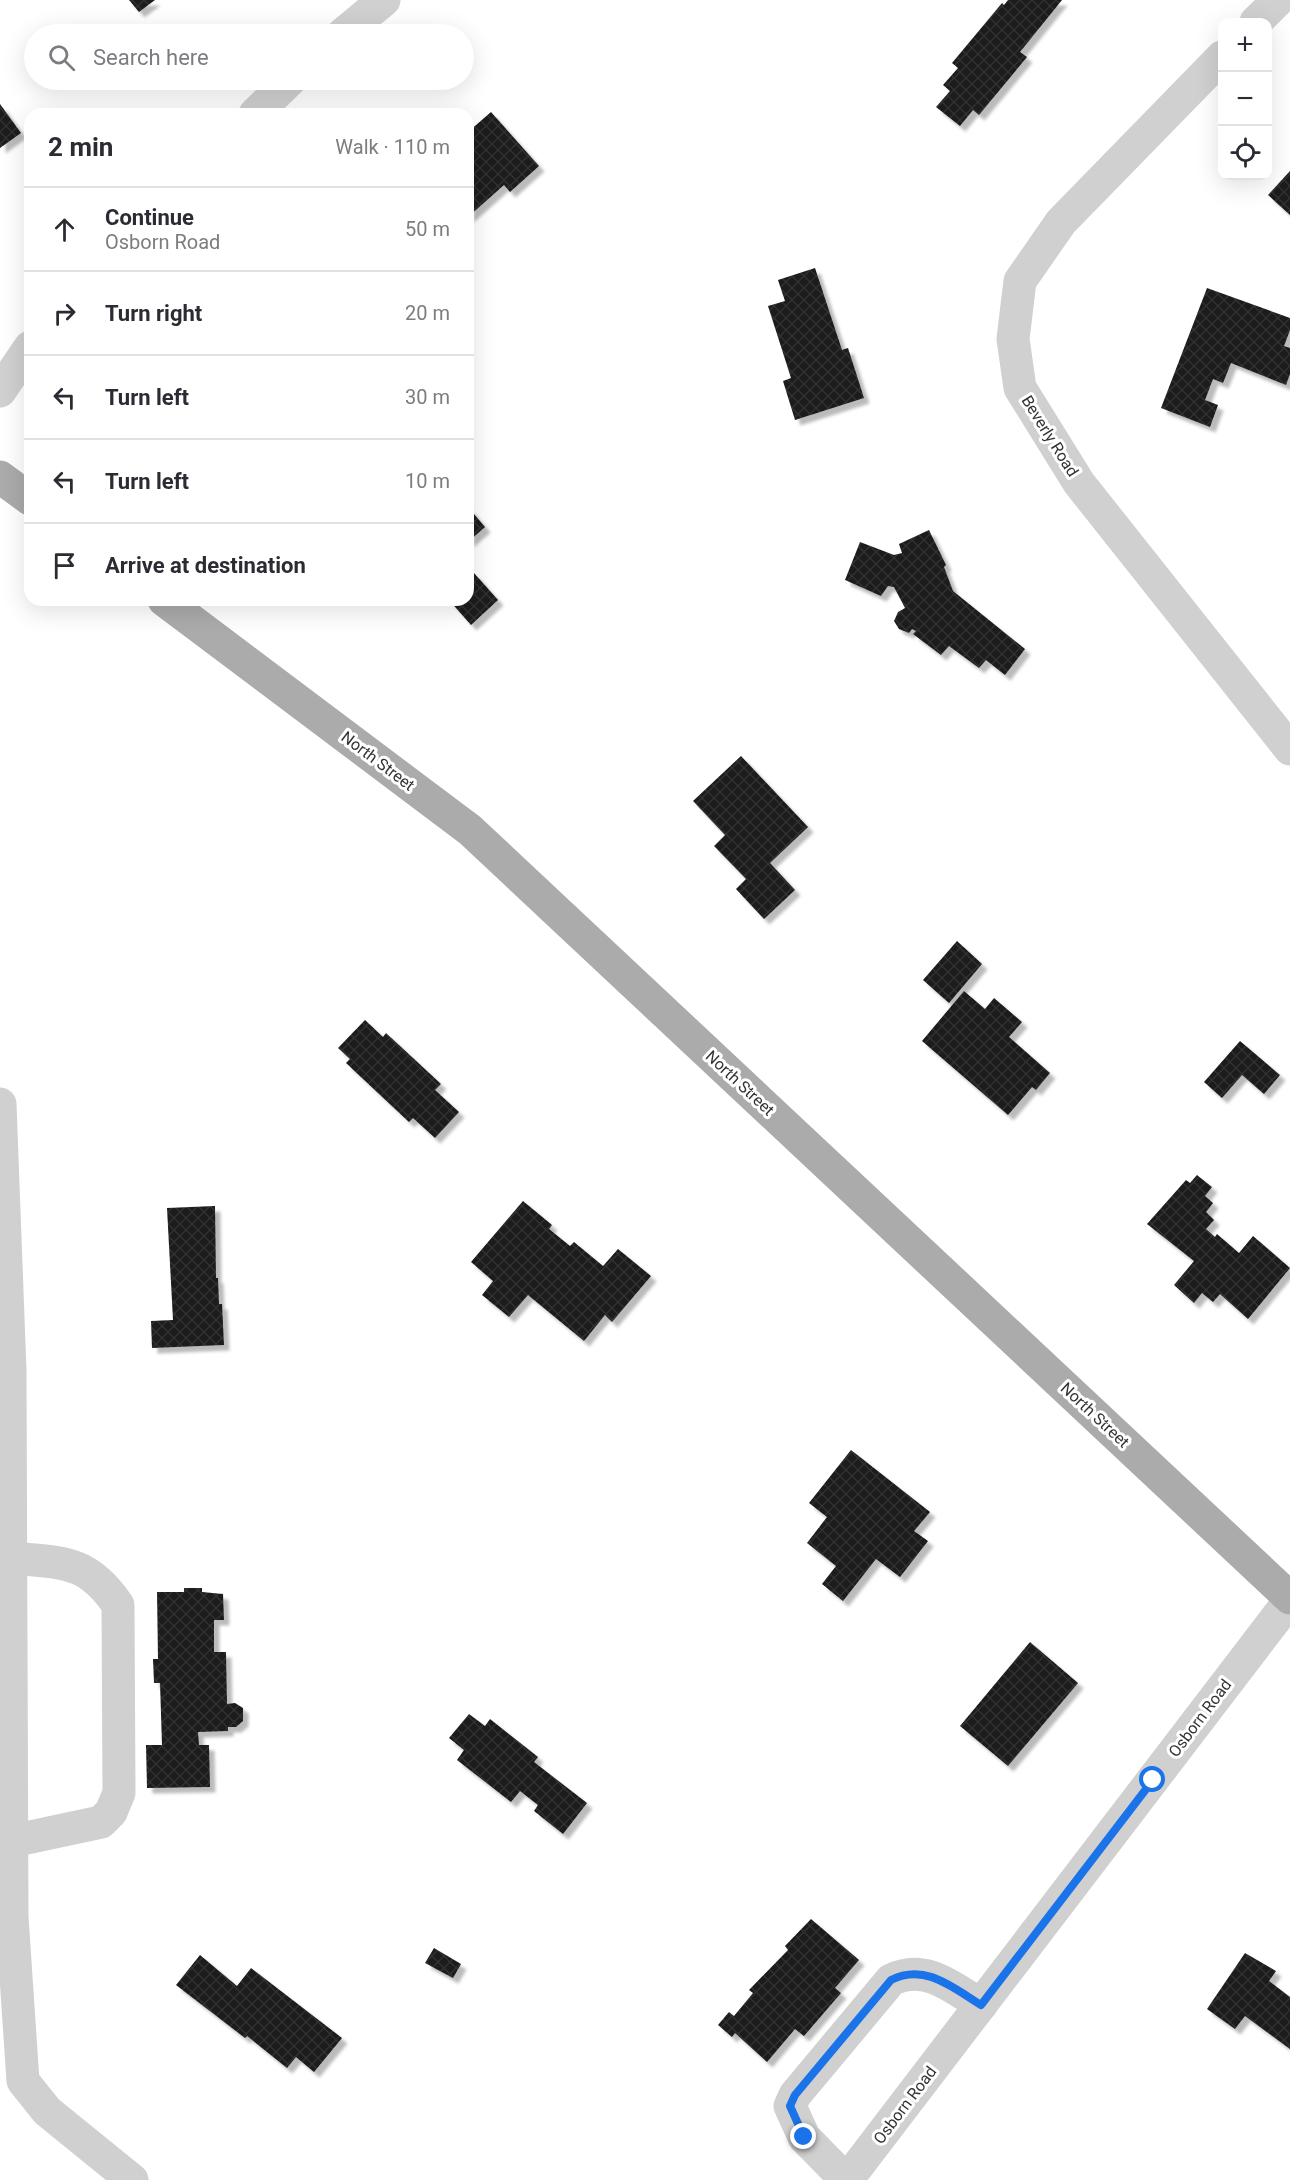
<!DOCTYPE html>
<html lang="en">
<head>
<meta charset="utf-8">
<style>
  :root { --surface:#fff; --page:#f7f7f7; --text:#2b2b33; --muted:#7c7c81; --line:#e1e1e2 }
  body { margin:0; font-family:Roboto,sans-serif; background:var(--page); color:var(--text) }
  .controls { position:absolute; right:18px; top:18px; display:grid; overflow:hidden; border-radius:12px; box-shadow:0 6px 24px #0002 }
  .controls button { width:54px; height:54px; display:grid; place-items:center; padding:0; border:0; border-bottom:2px solid var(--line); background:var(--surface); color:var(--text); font:30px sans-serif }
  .stop { position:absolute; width:18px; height:18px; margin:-14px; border:4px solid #1a73e8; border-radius:50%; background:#fff }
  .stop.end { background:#1a73e8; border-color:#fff; box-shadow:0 2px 6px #0008 }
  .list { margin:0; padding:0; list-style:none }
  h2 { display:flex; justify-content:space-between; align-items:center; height:78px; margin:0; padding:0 24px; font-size:26px }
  h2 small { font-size:20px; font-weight:400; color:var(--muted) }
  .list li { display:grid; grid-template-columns:39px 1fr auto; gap:18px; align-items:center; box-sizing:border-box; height:84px; padding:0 24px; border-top:2px solid var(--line) }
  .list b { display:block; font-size:22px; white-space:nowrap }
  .list p { margin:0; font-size:20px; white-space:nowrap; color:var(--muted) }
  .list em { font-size:20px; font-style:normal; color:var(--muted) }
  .icon { flex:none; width:33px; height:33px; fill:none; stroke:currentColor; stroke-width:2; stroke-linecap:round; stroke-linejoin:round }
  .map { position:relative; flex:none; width:1290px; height:2180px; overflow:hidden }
  .search { position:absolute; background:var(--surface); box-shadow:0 6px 24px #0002; left:24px; top:24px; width:450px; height:66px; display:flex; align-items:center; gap:15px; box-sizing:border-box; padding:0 21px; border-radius:33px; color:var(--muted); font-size:22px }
  .panel { position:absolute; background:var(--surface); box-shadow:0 6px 24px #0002; left:24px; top:108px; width:450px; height:498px; border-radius:18px }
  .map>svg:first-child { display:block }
  .building { fill:url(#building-cross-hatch); filter:url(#shadow) }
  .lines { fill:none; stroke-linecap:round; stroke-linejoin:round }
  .minor { stroke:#d0d0d0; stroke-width:33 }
  .major { stroke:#ababab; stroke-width:33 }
  .route { stroke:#1a73e8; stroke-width:8 }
  .labels { text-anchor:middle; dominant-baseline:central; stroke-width:6; stroke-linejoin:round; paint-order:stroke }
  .street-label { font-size:16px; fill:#333; stroke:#fff }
</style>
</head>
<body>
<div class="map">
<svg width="1290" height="2180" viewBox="0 0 1290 2180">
  <defs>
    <pattern id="building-cross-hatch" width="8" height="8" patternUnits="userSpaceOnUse" patternTransform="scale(1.5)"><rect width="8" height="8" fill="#1a1a1a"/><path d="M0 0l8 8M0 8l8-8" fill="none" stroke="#333"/></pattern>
    <filter id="shadow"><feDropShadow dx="5.5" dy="5.5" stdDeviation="1.5" flood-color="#0004"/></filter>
  </defs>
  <rect width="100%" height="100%" fill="#fff"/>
  <g class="building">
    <path d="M129,0H155L139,12Z"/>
    <path d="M1008,0H1062L1020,52L1027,57L979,115L973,110L960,126L936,107L950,91L943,85L958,68L952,63L1002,3L1004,5Z"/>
    <path d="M0,104L21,133L0,148Z"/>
    <path d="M491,112L539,166L510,192L504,185L468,217V132Z"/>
    <path d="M1290,171V215L1268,195Z"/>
    <path d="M815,268L842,350L848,348L864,398L795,420L783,381L791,378L768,306L785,301L778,280Z"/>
    <path d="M1207,288L1290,318V330L1284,346L1290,348V374L1286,385L1231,363L1223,383L1213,379L1205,400L1218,405L1210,427L1161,408Z"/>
    <path d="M468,507L485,527L468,542Z"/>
    <path d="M929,530L946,565L944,567L953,591L1025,649L1005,675L986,660L979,668L949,646L941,655L913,634L916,631L912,629L909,633L899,629L894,621L898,612L905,608L894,587L888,586L881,596L845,580L860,542L894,555L902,553L899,544Z"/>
    <path d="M474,573L498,600L471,625L449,600H468V579Z"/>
    <path d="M741,756L808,827L770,863L795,890L764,919L736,889L746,879L714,846L725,835L693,801Z"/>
    <path d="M957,941L982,964L949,1003L923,980Z"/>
    <path d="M964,991L985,1009L994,998L1022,1022L1009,1037L1050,1073L1036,1090L1032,1087L1008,1115L922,1041Z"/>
    <path d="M365,1020L383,1037L386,1033L441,1084L435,1090L459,1112L435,1138L413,1118L409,1122L346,1063L350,1059L338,1048Z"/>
    <path d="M1240,1041L1280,1075L1264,1094L1242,1075L1222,1098L1204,1082Z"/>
    <path d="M1197,1175L1212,1187L1205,1196L1213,1203L1206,1212L1214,1220L1206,1229L1215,1237L1217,1234L1239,1253L1253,1236L1290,1268L1248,1319L1220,1294L1213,1302L1202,1293L1194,1303L1174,1285L1194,1261L1147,1224L1186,1180L1190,1183Z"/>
    <path d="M523,1201L552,1225L549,1229L570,1246L574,1242L603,1266L618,1249L651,1276L612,1322L605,1315L584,1341L528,1295L509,1317L482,1295L493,1281L471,1262Z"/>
    <path d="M215,1206L216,1278H218L219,1304H222L224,1345L152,1348L151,1321L173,1320L167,1208Z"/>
    <path d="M851,1450L930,1512L914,1531L928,1541L900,1577L876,1559L843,1601L822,1584L836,1566L807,1543L827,1517L809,1503Z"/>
    <path d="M184,1588H202V1592L223,1594L224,1620H214V1652H226L227,1704L235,1703L243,1708V1721L236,1727H228V1731L198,1732L199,1745H209L210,1787L147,1788L146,1745H162L160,1683H154L153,1659H158L157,1592H184Z"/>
    <path d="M1030,1642L1078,1683L1008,1766L960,1726Z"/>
    <path d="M469,1714L485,1726L490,1719L538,1757L534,1762L587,1803L563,1834L534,1811L538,1805L520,1791L511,1802L457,1760L464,1750L449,1738Z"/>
    <path d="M811,1919L859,1960L835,1988L841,1993L804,2036L795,2029L767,2062L735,2033L732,2037L718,2025L729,2012L734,2016L753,1993L749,1990L788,1950L785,1946Z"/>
    <path d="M434,1948L461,1964L453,1978L425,1963Z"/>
    <path d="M1245,1953L1276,1971L1269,1981L1290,1997V2049L1245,2016L1235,2029L1207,2009Z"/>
    <path d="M200,1955L237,1986L251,1968L342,2038L314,2072L296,2057L287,2068L247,2036L245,2038L176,1985Z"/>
  </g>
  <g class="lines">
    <g class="minor">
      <path d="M1256,22L1278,0"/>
      <path d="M343,34L384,0"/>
      <path d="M1222,57L1061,222L1020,281L1013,339L1020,388L1079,483L1290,749"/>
      <path d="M255,114L290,80"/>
      <path d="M0,391L30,347"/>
      <path d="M0,1104L10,1371L12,1917L23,2081L47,2111L132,2180"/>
      <path d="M11,1558C62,1563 87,1559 118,1605L119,1793L111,1812L101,1822L12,1841"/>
      <path d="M846,2180L804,2137L790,2106L795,2095L891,1980C925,1963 952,1987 981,2005"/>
      <path d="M847,2180L1290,1600"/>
    </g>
    <g class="major">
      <path d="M0,477L30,499"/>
      <path d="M164,600L470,830L1290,1598"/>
    </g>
  </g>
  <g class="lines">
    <path class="route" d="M804,2137L790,2106L795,2095L891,1980C925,1963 952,1987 981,2005L1153,1780"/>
  </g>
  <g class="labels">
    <g class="street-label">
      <text transform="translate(1050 436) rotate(58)">Beverly Road</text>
      <text transform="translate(378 761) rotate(37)">North Street</text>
      <text transform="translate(740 1083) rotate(43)">North Street</text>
      <text transform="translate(1095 1415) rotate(43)">North Street</text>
      <text transform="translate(1200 1718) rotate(-53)">Osborn Road</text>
      <text transform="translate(905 2105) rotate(-53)">Osborn Road</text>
    </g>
  </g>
</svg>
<div class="controls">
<button>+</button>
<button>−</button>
<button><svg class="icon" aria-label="locate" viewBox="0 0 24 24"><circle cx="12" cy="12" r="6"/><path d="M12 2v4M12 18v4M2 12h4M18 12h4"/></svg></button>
</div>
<div class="stop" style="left:1153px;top:1780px"></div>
<div class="stop end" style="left:804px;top:2137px"></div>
<div class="search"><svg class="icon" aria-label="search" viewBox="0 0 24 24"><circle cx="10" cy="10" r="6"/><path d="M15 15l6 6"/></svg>Search here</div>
<section class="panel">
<h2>2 min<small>Walk · 110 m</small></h2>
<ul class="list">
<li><svg class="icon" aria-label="ahead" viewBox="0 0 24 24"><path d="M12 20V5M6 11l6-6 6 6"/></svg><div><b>Continue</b><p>Osborn Road</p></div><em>50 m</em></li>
<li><svg class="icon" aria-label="right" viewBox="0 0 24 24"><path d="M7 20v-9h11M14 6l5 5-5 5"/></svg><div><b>Turn right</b></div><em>20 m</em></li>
<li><svg class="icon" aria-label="left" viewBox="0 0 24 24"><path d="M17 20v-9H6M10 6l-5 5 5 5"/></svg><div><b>Turn left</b></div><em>30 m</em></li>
<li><svg class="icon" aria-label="left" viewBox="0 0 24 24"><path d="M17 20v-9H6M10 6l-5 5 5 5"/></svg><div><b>Turn left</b></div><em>10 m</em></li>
<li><svg class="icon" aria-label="arrive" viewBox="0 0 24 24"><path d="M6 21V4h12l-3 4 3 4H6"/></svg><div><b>Arrive at destination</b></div></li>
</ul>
</section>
</div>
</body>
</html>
